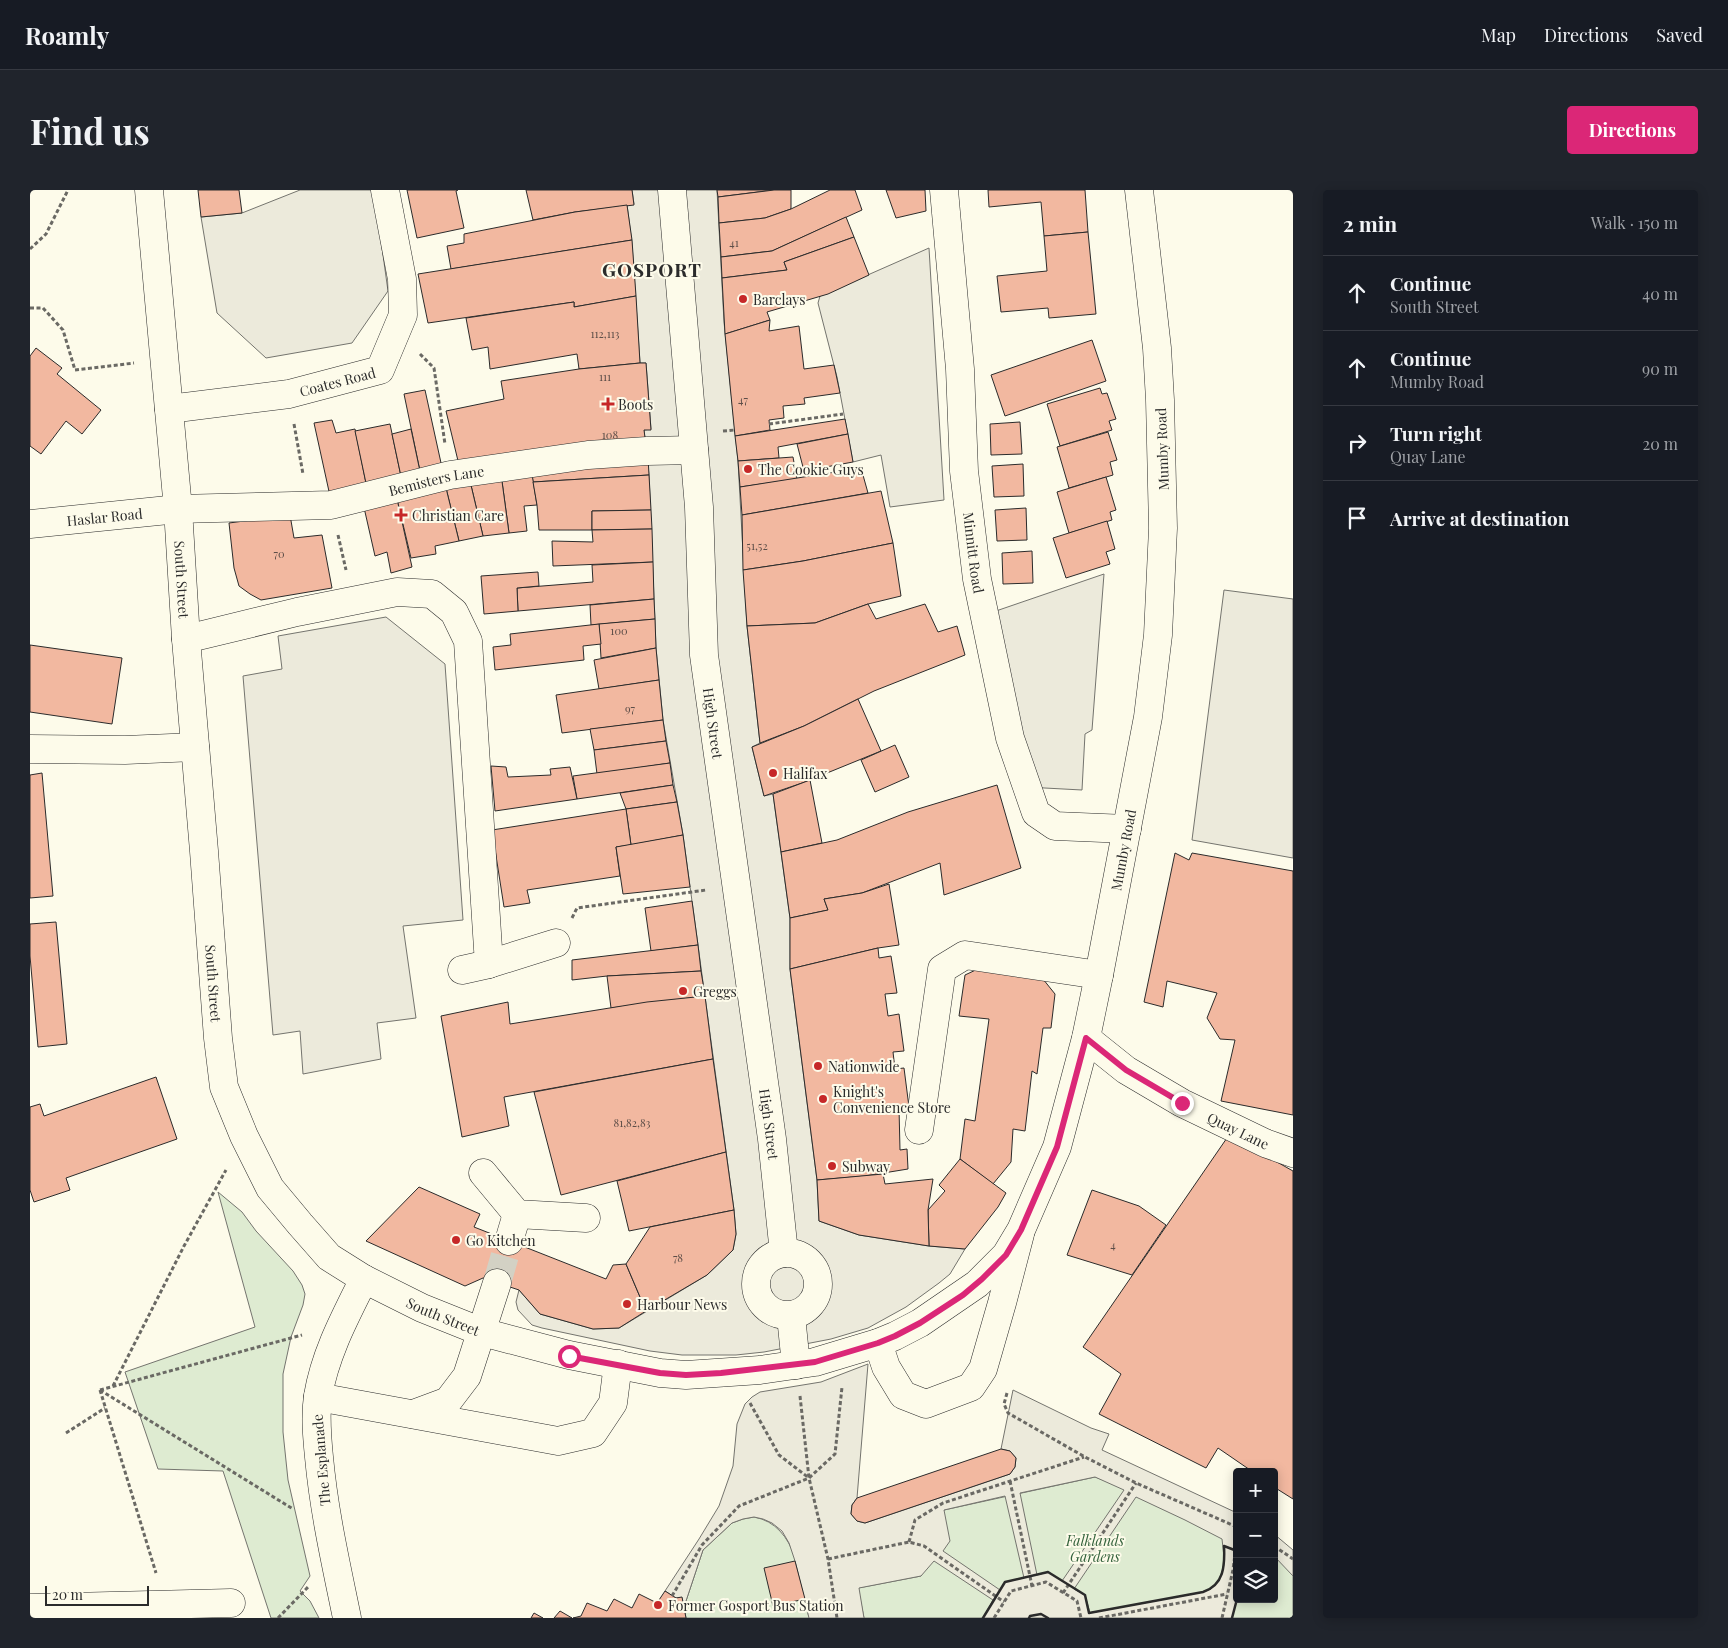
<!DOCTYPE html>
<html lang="en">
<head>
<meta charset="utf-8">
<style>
  :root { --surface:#171b24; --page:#20242c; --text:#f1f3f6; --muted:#9ea1a6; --line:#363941; --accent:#db2777 }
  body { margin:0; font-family:"Playfair Display",serif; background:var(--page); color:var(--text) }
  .controls { position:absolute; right:15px; bottom:15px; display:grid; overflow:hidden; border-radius:5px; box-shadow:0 2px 12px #0003 }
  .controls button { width:45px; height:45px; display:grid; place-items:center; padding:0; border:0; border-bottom:1px solid var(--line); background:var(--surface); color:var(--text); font:25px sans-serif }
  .scale { position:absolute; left:15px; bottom:12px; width:104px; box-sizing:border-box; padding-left:5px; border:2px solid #2b2b2b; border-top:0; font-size:14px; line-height:18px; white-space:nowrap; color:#2b2b2b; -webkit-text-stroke:4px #fdfbea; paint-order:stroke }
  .stop { position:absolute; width:15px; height:15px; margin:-11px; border:4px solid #db2777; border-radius:50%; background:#fff }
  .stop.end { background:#db2777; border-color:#fff; box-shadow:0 1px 5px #0008 }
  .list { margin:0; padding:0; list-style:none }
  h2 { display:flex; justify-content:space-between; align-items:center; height:65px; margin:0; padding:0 20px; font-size:21px }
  h2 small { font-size:16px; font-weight:400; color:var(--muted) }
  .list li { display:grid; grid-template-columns:32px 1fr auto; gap:15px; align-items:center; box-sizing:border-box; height:75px; padding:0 20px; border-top:1px solid var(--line) }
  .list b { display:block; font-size:19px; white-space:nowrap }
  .list p { margin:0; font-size:16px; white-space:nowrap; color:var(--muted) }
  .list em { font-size:16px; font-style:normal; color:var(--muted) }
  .icon { flex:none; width:28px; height:28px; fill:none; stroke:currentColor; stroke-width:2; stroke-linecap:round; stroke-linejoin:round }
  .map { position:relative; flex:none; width:1263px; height:1428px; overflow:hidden; border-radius:5px }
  header { display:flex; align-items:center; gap:30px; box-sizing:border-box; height:70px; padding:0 25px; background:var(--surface); border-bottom:1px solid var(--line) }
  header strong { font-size:24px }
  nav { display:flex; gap:28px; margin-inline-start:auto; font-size:18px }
  .intro { display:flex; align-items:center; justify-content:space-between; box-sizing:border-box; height:120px; padding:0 30px }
  h1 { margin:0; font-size:35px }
  .button { padding:12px 22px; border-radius:5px; background:var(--accent); color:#fff; font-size:18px; font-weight:700 }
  main { display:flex; gap:30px; padding:0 30px }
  aside { flex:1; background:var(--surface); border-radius:5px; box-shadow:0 2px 12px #0003 }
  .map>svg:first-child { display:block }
  .green { fill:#deebd1; stroke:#74746e }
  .parking { fill:#eceadb; stroke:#74746e; fill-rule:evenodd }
  .building { fill:#f2b8a0; stroke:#2b2b2b }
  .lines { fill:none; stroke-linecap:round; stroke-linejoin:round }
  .minor-tunnel { stroke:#d3d1c4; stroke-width:28; stroke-dasharray:28 14; stroke-linecap:butt }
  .minor-casing { stroke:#2b2b2b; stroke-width:29 }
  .major-casing { stroke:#2b2b2b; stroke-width:29 }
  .path { stroke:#6a6964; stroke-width:3; stroke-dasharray:4 2.5; stroke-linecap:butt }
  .minor { stroke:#fdfbea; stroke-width:28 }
  .major { stroke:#fdfbea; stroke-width:28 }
  .wall { stroke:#2b2b2b; stroke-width:2.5 }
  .route { stroke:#db2777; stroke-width:6 }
  .poi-dot { fill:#c62828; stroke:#fdfbea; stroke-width:2 }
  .labels { text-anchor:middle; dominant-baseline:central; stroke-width:4; stroke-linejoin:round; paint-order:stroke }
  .number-label { font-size:11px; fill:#5d4e48 }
  .poi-label { font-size:14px; fill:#2b2b2b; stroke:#fdfbea; text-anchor:start }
  .street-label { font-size:14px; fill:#2b2b2b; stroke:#fdfbea }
  .park-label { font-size:14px; font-style:italic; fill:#34623c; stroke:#fdfbea }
  .district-label { font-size:19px; font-weight:bold; letter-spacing:1px; fill:#2b2b2b; stroke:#fdfbea }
</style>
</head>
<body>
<header>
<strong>Roamly</strong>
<nav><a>Map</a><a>Directions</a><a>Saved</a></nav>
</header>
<div class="intro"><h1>Find us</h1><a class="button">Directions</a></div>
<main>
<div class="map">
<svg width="1263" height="1428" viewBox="0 0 1263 1428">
  <rect width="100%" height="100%" fill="#fdfbea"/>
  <g class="green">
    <path d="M188,1002L212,1022L226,1041L263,1081L272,1095L275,1104L273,1115L261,1147L253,1184V1242L258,1290L280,1386L270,1401L280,1411L289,1428H241L193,1281L128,1279L95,1182L225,1137Z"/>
    <path d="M1065,1287L1207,1337V1409H1244V1356L1263,1369V1428H834L828,1398L891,1386L914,1320Z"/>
    <path d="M724,1327C768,1335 771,1392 779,1428H656L654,1417L673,1360L702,1333L713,1329Z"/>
  </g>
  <g class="parking">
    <path d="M270,0H344L358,101L322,153L236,168L187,123L171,27L212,23Z"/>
    <path d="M602,0H687L694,132L708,271L717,436L730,553L722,557L734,606L743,604L760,728V779L787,990L789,1031L829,1045L899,1056L935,1059L920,1084L909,1093L876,1117L838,1138L801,1149L734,1162L706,1165H652L620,1161L512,1138L502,1135L488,1120L486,1112L489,1100L510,1124L563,1139L589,1138L677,1085L703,1060L706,1044L704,1020L653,645L633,530L626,458L619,285L614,240L621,239L616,173H610L602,54L597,15L604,14Z"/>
    <path d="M899,58L914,310L860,317L851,265L823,272L807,187L788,113L790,106Z"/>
    <path d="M1074,384L1062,540L1055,544L1052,600L996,597L963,422Z"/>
    <path d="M1194,400L1263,409V668L1162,650Z"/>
    <path d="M356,427L415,474L433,730L373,736L386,828L347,833L351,869L273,884L270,841L243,845L213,486L252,479L248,446Z"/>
    <path d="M838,1174L827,1308L822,1315L821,1324L827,1331L835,1333L980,1284L985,1277L986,1268L980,1261L971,1259L983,1200L1061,1238L1079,1244L1072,1260L1207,1323V1409L1202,1428H953L963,1410L904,1371L891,1386L829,1398L834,1428H779L765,1371L759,1353L752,1341L742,1333L733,1329L724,1327L713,1329L702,1333L673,1360L654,1417L652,1408H646L635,1401L669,1349L689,1316L703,1276L707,1234L715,1214L722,1207L730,1202L791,1192ZM1065,1287L1094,1300L1032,1391L1018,1382L1007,1385L990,1303ZM975,1306L994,1388L975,1392L970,1400L913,1361L920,1351L914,1320ZM1106,1307L1155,1330L1192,1349L1194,1367L1193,1377L1189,1391L1181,1399L1173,1402L1060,1423L1055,1405L1044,1399Z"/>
    <path d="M1244,1344L1263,1360V1386L1244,1366Z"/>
  </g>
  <g class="building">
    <path d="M168,0H209L212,23L171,27Z"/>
    <path d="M377,0H428L426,1L434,38L387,48Z"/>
    <path d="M496,0H602L604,15L545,22L503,30Z"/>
    <path d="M687,0H744L688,7Z"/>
    <path d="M744,0H761V19L735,28L689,33L688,7Z"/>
    <path d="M800,0H825L832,20L742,61L691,67L689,33L735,28L761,19Z"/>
    <path d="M856,0H895L896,21L866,28Z"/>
    <path d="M958,0H1055L1058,42L1014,46L1011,12L959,17Z"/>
    <path d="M597,15L602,50L421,79L417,56L434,53V44L545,22Z"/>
    <path d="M816,27L824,47L754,72L757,80L692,88L691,67L742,61Z"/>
    <path d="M1058,42L1066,124L1019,128L1018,118L971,122L967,86L1017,81L1014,46Z"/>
    <path d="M824,47L839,85L798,104L737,122L740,130L695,144L692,88L757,80L754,72Z"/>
    <path d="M602,50L606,106L544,117V112L398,133L388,84Z"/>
    <path d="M606,106L610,173L549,179L547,164L460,179L458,157L442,160L436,128L544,112V117Z"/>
    <path d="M740,130L739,141L769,136L774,179L804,175L810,203L774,208L775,214L753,216L754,228L739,230L740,240L705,246L695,144Z"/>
    <path d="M1062,150L1076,191L975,226L961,185Z"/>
    <path d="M6,158L32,178L27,184L71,220L52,244L36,231L11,264L0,256V166Z"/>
    <path d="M610,173H616L621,240H614L616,255L429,275L416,221L474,209L471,191L549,179Z"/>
    <path d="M1070,198L1072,204L1077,203L1086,229L1079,231L1082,240L1030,256L1017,214Z"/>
    <path d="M395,200L413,282L391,286L374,204Z"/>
    <path d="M815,229L818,244L748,257L749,268L708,271L705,246Z"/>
    <path d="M302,230L306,243L325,239L337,298L300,306L284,233Z"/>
    <path d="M990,232L992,264L961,265L960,234Z"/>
    <path d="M360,234L372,291L337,298L325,241Z"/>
    <path d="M381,239L391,286L372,291L362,244Z"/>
    <path d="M1078,242L1087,270L1080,272L1083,285L1039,298L1027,257Z"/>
    <path d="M818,244L823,272L774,281L767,254Z"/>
    <path d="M618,267L619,285L503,292L501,278Z"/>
    <path d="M763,267L767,289L710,297L708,271Z"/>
    <path d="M993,274L994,306L964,307L962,276Z"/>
    <path d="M501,278L507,315L494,316L497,341L479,343L471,284Z"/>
    <path d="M831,278L838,303L712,325L710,297Z"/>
    <path d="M471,284L479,343L453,346L440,291Z"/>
    <path d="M619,285L621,320L562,321V340H509L507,315L503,292Z"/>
    <path d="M1076,287L1086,320L1080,322L1082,330L1039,343L1027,302Z"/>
    <path d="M440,291L453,346L429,351L416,298Z"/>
    <path d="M416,298L429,351L405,356L406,364L381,368L367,309Z"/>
    <path d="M851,301L863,353L773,371L713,380L712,325Z"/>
    <path d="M367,309L382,377L361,383L357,362L345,366L333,313Z"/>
    <path d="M996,318L997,350L967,351L965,320Z"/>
    <path d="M621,320L622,339L562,340V321Z"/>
    <path d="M260,325L264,348L292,345L302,398L231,410L220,404L209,396L204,378L199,333Z"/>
    <path d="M1077,331L1085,359L1076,362L1080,374L1036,388L1023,348Z"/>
    <path d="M622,339L623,372L523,376L522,351L563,352L562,340Z"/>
    <path d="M863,353L871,406L838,414L785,433L717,436L713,380L773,371Z"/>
    <path d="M1002,361L1003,393L973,394L972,363Z"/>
    <path d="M623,372L624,409L488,421L487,398L563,392L562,375Z"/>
    <path d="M508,382L509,396L487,398L488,421L454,424L451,386Z"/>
    <path d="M624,409L625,429L561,435L560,415Z"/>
    <path d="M838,414L846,429L895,414L908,442L927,436L935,465L844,501L774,536L730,553L717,436L785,433Z"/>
    <path d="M625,429L626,458L571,468L569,434Z"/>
    <path d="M569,434L571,454L553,456L554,470L465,480L463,457L481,455L480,444Z"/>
    <path d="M0,455L92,468L82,534L0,522Z"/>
    <path d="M626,458L629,490L569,499L564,470Z"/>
    <path d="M629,490L633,530L532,543L526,505Z"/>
    <path d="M828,509L851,561L775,592L734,606L722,557L774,536Z"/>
    <path d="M633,530L636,551L564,560L560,539Z"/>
    <path d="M636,551L640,573L567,584L564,560Z"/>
    <path d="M865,555L879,587L845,602L831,570Z"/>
    <path d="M640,573L643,595L547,609L543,586Z"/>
    <path d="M461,576L476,577L478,587L521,585L520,579L540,577L547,609L465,621Z"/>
    <path d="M12,583L23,706L0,708V585Z"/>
    <path d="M780,590L792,653L751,662L743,604Z"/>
    <path d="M643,595L647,612L596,619L590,603Z"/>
    <path d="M967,595L991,678L914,705L910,673L832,703L794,709L798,720L760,728L751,662L807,650L878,622Z"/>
    <path d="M647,612L653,645L601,655L596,619Z"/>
    <path d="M596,619L601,655L586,657L590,686L497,700L500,713L474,717L462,640Z"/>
    <path d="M653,645L660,697L593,704L586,657Z"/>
    <path d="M1145,663L1159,670L1162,663L1263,681V925L1191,911L1205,850L1190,849L1177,828L1187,803L1137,791L1133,817L1114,812Z"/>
    <path d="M859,694L869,755L848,758L760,779V728L798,720L794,709L832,703Z"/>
    <path d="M662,711L668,755L621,761L615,718Z"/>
    <path d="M26,732L37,854L8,857L0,766V734Z"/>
    <path d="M668,755L671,781L577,786L542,790V770Z"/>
    <path d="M848,758L849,768L861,766L867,803L855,804L858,826L869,824L874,861L863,862L865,879L874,878L879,917L869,918L870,960L877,959L878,979L835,986L787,990L760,779Z"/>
    <path d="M950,778L1013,789L1025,804L1021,838H1013L1007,884L1002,881L995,941L983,939L981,972L963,994L930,969L935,929L945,931L959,829L929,826L935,785Z"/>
    <path d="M671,781L675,806L581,818L577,786Z"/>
    <path d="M675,806L683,869L474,907L479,936L432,947L411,826L478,812L480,834L617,812Z"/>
    <path d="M683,869L696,962L531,1005L504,902Z"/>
    <path d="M126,887L147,949L36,988L40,1000L4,1012L0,1000V917L10,914L14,926Z"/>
    <path d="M1199,945L1263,981V1309L1244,1297V1282H1223L1188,1258L1176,1278L1069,1224L1091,1184L1053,1157Z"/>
    <path d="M696,962L704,1020L599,1041L587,991Z"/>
    <path d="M930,969L976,1003L968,1017L935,1059L899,1056L898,1020L915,1001L909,995Z"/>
    <path d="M853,984L855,994L903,989L898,1020L899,1056L829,1045L789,1031L787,990Z"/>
    <path d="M389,997L450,1024L444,1037L576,1089L583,1075L596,1074L616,1121L589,1138L563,1139L510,1124L489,1100L453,1088L435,1096L336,1051Z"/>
    <path d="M1062,1000L1109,1016L1136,1035L1102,1085L1037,1065Z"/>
    <path d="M704,1020L706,1044L703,1060L677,1085L616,1121L596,1074L620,1037Z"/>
    <path d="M971,1259L980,1261L986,1268L985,1277L980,1284L835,1333L827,1331L821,1324L822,1315L827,1308Z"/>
    <path d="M765,1371L775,1409L743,1416L734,1378Z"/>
    <path d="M635,1401L646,1408L652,1407L656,1428H543L551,1426L557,1413L577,1421L584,1409L602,1418L609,1404L627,1413Z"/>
    <path d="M530,1421L542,1428H524Z"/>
    <path d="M504,1423L513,1428H501Z"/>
  </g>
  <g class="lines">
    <path class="minor-tunnel" d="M467,1093L479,1051"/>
    <g class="minor-casing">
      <g id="minor">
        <path id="s1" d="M642,0L669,317L674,465L742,949L754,1063"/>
        <path id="s2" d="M914,0L930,179L934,281L947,389L980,548L1006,623L1025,636L1097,639"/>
        <path id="s3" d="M139,219L259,204L350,180L373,125L372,89L355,0"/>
        <path id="s4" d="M0,334L148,319L301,315L420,285L558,265L617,261L664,260"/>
        <path d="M156,449L267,422L367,402L402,404L424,422L438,451L459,774"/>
        <path d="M0,559L95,560L165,557"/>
        <path d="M432,780L459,774L526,753"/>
        <path id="s5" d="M1056,848L1096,880L1152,913L1235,953L1263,963"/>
        <path d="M889,940L912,779L935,765L1069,785"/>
        <path d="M453,983L487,1024L556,1028"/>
        <path d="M479,1051L487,1024"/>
        <circle cx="757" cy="1094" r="31"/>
        <path d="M761,1126L766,1175"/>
        <path d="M848,1153L856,1177L873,1205L896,1214L941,1197L953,1179L972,1113L990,1044"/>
        <path d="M288,1207L528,1251L563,1243L583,1213L588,1174"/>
        <path d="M383,1224L418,1211L437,1186L467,1093"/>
        <path d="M0,1418L201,1413"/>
        <path d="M317,1428C306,1374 294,1322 289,1267C287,1247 285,1226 288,1206C295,1164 315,1127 334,1089"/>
      </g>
    </g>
    <g class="major-casing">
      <g id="major">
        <path id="s6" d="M119,0L148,319L156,449L174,661L188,848L194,897L214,946L240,998L270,1034L299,1067L334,1089L392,1118L452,1142L539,1165L630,1183L656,1185L730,1180L785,1172L848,1153L865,1146L890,1133L947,1094L976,1065L991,1040L1027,957L1056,848L1069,785L1118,527L1128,445L1133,338L1130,210L1127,158L1109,0"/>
      </g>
    </g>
    <g class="path">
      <path d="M0,59L16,44L38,0"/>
      <path d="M0,118H13L33,140L45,180L104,173"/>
      <path d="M390,164L404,178L415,254"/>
      <path d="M264,234L273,284"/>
      <path d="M739,234L813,224"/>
      <path d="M693,241L705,240"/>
      <path d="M308,345L316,380"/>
      <path d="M542,728L547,718L676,700"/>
      <path d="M83,1196L154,1056L196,980"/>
      <path d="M70,1200L263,1319"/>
      <path d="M70,1200L272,1145"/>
      <path d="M70,1200L126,1383"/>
      <path d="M977,1203L974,1214L978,1223L1055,1267L1106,1293L1207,1337"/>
      <path d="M770,1206L779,1288L798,1369L807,1428"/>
      <path d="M720,1213L749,1265L779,1288"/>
      <path d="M36,1243L75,1218"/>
      <path d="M980,1291L1002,1396"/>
      <path d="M879,1352L885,1330L913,1313L1054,1267"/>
      <path d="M1244,1356L1263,1369"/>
      <path d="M798,1369L879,1352L894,1356L974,1412"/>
      <path d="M1033,1403L1106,1293"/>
      <path d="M642,1406L672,1355L709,1316L779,1288L805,1264L812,1197"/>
      <path d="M248,1428L279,1396"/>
      <path d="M964,1428L981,1401L1016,1392L1047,1411L1051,1428"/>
      <path d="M1069,1428L1197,1404"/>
      <path d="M1192,1428L1203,1380L1207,1348"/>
    </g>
    <use href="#minor" class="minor"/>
    <use href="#major" class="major"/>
    <g class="wall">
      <path d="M953,1428L975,1392L1018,1382L1055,1405L1059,1423L1173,1402C1194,1395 1195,1376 1194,1356L1207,1361"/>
      <path d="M999,1428L1000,1426L1011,1424L1018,1428"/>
      <path d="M1202,1428L1207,1409"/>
    </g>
  </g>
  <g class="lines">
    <path class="route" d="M539,1166L630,1183L656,1185L691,1183L785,1172L848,1153L865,1146L890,1133L933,1105L952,1089L976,1065L991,1040L1027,957L1056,848L1096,880L1152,913"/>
  </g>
  <g class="poi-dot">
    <circle cx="713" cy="109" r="5"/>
    <path d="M575.5 206.5h5v5h5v5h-5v5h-5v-5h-5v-5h5z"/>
    <circle cx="718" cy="279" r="5"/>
    <path d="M368.5 317.5h5v5h5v5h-5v5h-5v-5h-5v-5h5z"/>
    <circle cx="743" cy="583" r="5"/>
    <circle cx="653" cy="801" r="5"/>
    <circle cx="788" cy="876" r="5"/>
    <circle cx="793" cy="909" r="5"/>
    <circle cx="802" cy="976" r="5"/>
    <circle cx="426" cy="1050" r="5"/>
    <circle cx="597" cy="1114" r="5"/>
    <circle cx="628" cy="1415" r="5"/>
  </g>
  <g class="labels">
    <g class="number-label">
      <text x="704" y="52">41</text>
      <text x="575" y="143">112,113</text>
      <text x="575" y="186">111</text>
      <text x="713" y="209">47</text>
      <text x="580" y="244">108</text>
      <text x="727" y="355">51,52</text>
      <text x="249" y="363">70</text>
      <text x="589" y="440">100</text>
      <text x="600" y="518">97</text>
      <text x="602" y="932">81,82,83</text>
      <text x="1083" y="1054">4</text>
      <text x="648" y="1067">78</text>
    </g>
    <g class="poi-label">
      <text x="723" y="109">Barclays</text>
      <text x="588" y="214">Boots</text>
      <text x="728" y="279">The Cookie Guys</text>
      <text x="382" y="325">Christian Care</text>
      <text x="753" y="583">Halifax</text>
      <text x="663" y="801">Greggs</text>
      <text x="798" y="876">Nationwide</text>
      <text x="803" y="901">Knight's<tspan x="803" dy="16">Convenience Store</tspan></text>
      <text x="812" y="976">Subway</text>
      <text x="436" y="1050">Go Kitchen</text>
      <text x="607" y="1114">Harbour News</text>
      <text x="638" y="1415">Former Gosport Bus Station</text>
    </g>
    <g class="street-label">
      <text stroke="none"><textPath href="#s3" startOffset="171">Coates Road</textPath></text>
      <text transform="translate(1132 259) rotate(-92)">Mumby Road</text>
      <text stroke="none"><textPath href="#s4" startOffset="410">Bemisters Lane</textPath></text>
      <text stroke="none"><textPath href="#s4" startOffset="75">Haslar Road</textPath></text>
      <text stroke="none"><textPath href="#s2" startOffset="364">Minnitt Road</textPath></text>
      <text stroke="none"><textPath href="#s6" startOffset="391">South Street</textPath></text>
      <text stroke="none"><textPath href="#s1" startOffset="535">High Street</textPath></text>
      <text stroke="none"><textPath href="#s6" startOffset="2258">Mumby Road</textPath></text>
      <text stroke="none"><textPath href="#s6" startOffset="796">South Street</textPath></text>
      <text stroke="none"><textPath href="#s1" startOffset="940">High Street</textPath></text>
      <text stroke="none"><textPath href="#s5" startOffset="179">Quay Lane</textPath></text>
      <text stroke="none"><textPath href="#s6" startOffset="1231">South Street</textPath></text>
      <text transform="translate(291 1270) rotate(-95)">The Esplanade</text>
    </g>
    <g class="park-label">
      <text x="1065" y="1350">Falklands<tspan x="1065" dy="16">Gardens</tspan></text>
    </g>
    <g class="district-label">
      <text x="622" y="79">GOSPORT</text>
    </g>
  </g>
</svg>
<div class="controls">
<button>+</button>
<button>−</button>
<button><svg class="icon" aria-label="layers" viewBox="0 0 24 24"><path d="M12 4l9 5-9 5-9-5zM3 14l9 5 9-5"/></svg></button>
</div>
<div class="scale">20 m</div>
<div class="stop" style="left:539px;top:1166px"></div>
<div class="stop end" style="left:1152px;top:913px"></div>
</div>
<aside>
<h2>2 min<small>Walk · 150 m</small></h2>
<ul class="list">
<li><svg class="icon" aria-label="ahead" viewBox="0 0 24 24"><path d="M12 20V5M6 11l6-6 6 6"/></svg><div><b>Continue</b><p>South Street</p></div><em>40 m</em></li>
<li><svg class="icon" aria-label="ahead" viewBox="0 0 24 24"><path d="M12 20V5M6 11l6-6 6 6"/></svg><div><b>Continue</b><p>Mumby Road</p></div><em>90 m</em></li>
<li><svg class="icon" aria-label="right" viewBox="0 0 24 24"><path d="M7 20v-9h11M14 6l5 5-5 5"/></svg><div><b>Turn right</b><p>Quay Lane</p></div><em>20 m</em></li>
<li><svg class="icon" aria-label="arrive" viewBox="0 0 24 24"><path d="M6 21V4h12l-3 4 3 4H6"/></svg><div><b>Arrive at destination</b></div></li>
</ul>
</aside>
</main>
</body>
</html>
